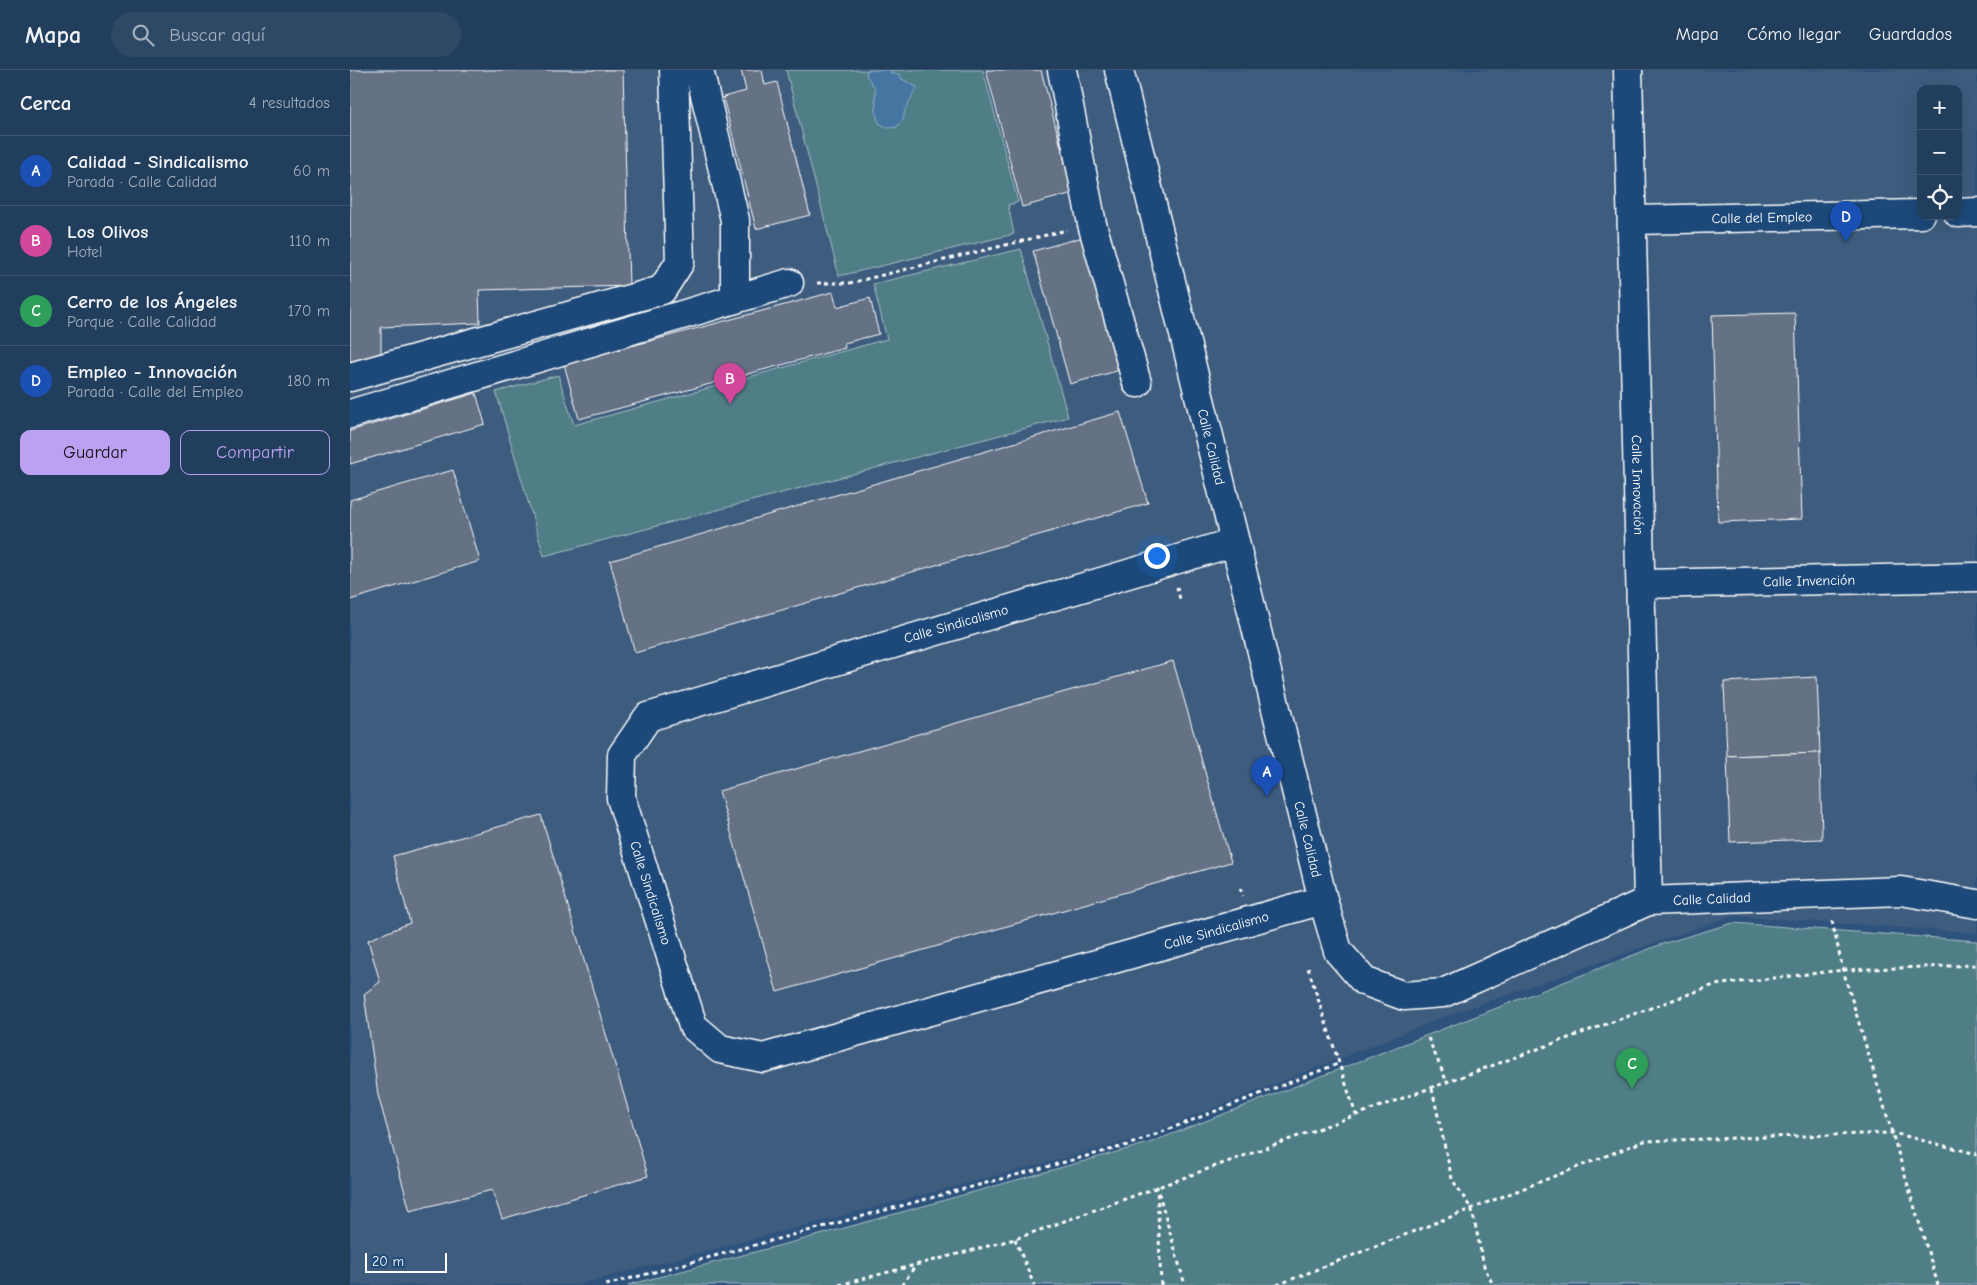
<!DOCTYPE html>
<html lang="es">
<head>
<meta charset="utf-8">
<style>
  :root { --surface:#223e5d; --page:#2e4966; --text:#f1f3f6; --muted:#a2aebc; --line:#3f5772; --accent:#bca0f2 }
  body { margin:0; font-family:"Comic Neue",sans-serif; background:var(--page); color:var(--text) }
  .controls { position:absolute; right:15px; top:15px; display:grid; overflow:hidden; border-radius:10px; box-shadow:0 5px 20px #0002 }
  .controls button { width:45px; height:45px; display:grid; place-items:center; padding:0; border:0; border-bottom:1px solid var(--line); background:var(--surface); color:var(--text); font:25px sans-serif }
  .scale { position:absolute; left:15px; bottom:12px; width:82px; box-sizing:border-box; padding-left:5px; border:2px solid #fff; border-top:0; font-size:14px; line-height:18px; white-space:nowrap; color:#fff; -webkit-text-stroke:4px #1f4a7a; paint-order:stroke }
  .you { position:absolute; left:806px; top:485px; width:18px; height:18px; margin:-12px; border:4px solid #fff; border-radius:50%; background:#1a73e8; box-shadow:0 0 0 8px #1a73e833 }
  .badge { display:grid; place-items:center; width:32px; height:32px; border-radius:50%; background:var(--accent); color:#fff; font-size:16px; font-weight:700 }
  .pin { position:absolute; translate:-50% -41px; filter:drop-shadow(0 1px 2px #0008) }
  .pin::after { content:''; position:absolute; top:26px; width:18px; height:15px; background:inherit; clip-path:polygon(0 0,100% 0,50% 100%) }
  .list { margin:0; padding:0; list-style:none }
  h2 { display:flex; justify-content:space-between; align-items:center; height:65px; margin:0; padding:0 20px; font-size:21px }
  h2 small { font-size:16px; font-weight:400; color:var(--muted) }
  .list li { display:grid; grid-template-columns:32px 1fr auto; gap:15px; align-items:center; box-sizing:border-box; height:70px; padding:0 20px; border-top:1px solid var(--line) }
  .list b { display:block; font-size:19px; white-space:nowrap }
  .list p { margin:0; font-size:16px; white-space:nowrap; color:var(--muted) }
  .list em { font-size:16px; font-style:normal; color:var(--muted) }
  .actions { display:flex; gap:10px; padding:15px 20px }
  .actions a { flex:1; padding:11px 0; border:1px solid var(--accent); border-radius:10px; text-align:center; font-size:18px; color:var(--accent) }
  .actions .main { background:var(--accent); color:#111 }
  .icon { flex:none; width:28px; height:28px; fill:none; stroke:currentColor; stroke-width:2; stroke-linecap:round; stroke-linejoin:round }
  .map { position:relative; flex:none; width:1627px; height:1215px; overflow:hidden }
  header { display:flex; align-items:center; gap:30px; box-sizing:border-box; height:70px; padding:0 25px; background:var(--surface); border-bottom:1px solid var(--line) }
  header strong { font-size:24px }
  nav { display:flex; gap:28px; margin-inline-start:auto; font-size:18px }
  .search { width:350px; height:45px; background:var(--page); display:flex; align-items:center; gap:12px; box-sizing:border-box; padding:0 18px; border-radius:28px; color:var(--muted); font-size:19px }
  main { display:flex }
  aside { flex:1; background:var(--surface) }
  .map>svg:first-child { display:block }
  .built { fill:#3e5b7e; fill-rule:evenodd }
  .green { fill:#507e87; stroke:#a8bec3 }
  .water { fill:#4675a2; stroke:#90acc7 }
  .building { fill:#657184; stroke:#fff }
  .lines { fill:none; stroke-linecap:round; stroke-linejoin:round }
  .minor-casing { stroke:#fff; stroke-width:31 }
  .path { stroke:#fff; stroke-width:3; stroke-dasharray:4 4; stroke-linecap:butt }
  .minor { stroke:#1f4a7a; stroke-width:28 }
  .labels { text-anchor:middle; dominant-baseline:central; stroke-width:4.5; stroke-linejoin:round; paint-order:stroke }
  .street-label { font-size:14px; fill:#fff; stroke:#1f4a7a }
</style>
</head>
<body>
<header>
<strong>Mapa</strong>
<div class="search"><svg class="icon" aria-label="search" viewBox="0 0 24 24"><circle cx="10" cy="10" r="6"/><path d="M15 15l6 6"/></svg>Buscar aquí</div>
<nav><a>Mapa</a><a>Cómo llegar</a><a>Guardados</a></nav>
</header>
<main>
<aside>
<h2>Cerca<small>4 resultados</small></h2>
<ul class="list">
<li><span class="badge" style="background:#1a4fb4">A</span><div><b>Calidad - Sindicalismo</b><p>Parada · Calle Calidad</p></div><em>60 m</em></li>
<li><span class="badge" style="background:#d1479c">B</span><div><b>Los Olivos</b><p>Hotel</p></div><em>110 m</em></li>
<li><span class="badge" style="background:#2e9e5b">C</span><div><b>Cerro de los Ángeles</b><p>Parque · Calle Calidad</p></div><em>170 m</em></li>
<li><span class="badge" style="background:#1a4fb4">D</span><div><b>Empleo - Innovación</b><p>Parada · Calle del Empleo</p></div><em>180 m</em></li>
</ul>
<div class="actions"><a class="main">Guardar</a><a>Compartir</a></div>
</aside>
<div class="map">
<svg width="1627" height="1215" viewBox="0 0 1627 1215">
  <rect width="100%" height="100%" fill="#2d527c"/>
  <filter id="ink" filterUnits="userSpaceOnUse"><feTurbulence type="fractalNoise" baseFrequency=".02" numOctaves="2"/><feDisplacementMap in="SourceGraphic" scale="10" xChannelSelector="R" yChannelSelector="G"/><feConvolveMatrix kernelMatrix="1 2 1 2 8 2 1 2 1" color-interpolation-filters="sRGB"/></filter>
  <g filter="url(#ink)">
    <path class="built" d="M0,0H1627V863L1382,846L1097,946L784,1070L226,1215H0ZM1571,19H1608V146H1571Z"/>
    <g class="green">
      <path d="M436,0H633L668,132L658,135L664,164L489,206Z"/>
      <path d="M671,179L718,347L194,486L146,322L208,305L224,355L537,269L523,214Z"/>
      <path d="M1383,853L1627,871V1215H278L466,1166L799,1073L1312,874Z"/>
    </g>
    <path class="water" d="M517,0H541V4H549L552,9L567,17L555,40L553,50L547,57L538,58L529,53L526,44L525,18L516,5Z"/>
    <g class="building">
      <path d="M0,0H273L279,216L129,220L130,253L31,257V292H0Z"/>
      <path d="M391,0H412L415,15L427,12L460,145L406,159L373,27L396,21Z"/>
      <path d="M636,0H691L723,123L672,137Z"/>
      <path d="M737,166L774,299L720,314L683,181Z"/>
      <path d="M483,222L487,237L520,228L529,264L494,273L495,278L229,349L214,294Z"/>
      <path d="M1445,243L1452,449L1368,452L1362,245Z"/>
      <path d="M126,323L135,354L0,394V361Z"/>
      <path d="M770,342L798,433L285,583L260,491Z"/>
      <path d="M103,400L130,491L0,530V430Z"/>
      <path d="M823,591L881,792L427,922L369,721Z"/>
      <path d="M1467,607L1470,683L1377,686L1374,612Z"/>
      <path d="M1470,683L1472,769L1380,772L1377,686Z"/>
      <path d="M191,745L298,1106L152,1149L142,1120L60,1141L28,1025L14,924L30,912L18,870L60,853L43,786Z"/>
    </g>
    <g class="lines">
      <g class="minor-casing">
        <g id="minor">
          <path d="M349,0L385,150V229"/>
          <path d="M712,0L742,154L787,313"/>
          <path id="s1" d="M769,0L973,830L988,881L1014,911L1054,926L1093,923L1298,831L1551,821L1627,834"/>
          <path id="s2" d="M1278,0L1298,831"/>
          <path d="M1608,143L1627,142"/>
          <path id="s3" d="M1283,150L1571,144"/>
          <path d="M0,307L312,220L330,192L324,0"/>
          <path d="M0,344L439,213"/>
          <path id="s4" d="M885,472L298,647L272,685L271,728L343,956L370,979L413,988L973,830"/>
          <path id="s5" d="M1291,514L1627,507"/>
        </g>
      </g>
      <g class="path">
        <path d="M467,213H500L717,160"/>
        <path d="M827,517L830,529"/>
        <path d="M890,818L893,826"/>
        <path d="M1482,851L1493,900L1588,1215"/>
        <path d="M958,898L1006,1045"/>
        <path d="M1078,968L1097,1012"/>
        <path d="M1082,1019L1102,1109L1122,1140L1134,1196L1143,1215"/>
        <path d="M665,1169L684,1215"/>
        <path d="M256,1215L778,1075L990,993"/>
        <path d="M489,1215L665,1169L1364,915L1493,900L1627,895"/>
        <path d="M552,1215L566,1195"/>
        <path d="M811,1215L807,1117L835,1215"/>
        <path d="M927,1215L1294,1071L1543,1063L1627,1084"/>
      </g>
      <use href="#minor" class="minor"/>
    </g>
  </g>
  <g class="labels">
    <g class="street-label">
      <text stroke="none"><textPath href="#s3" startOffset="129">Calle del Empleo</textPath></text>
      <text stroke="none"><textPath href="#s1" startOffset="388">Calle Calidad</textPath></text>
      <text stroke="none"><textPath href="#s2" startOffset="415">Calle Innovación</textPath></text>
      <text stroke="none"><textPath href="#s5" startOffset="168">Calle Invención</textPath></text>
      <text transform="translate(606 554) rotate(-16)">Calle Sindicalismo</text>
      <text stroke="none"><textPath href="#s1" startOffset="792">Calle Calidad</textPath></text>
      <text stroke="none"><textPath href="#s4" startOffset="801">Calle Sindicalismo</textPath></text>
      <text stroke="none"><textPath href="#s1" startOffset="1318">Calle Calidad</textPath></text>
      <text stroke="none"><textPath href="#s4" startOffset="1491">Calle Sindicalismo</textPath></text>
    </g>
  </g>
</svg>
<div class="controls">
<button>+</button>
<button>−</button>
<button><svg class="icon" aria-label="locate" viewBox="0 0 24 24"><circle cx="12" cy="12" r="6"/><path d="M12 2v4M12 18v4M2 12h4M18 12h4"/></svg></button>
</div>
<div class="scale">20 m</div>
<div class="you"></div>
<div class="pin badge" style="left:917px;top:727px;background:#1a4fb4">A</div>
<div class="pin badge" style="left:380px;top:334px;background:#d1479c">B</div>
<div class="pin badge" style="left:1282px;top:1019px;background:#2e9e5b">C</div>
<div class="pin badge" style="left:1496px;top:172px;background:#1a4fb4">D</div>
</div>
</main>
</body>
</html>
